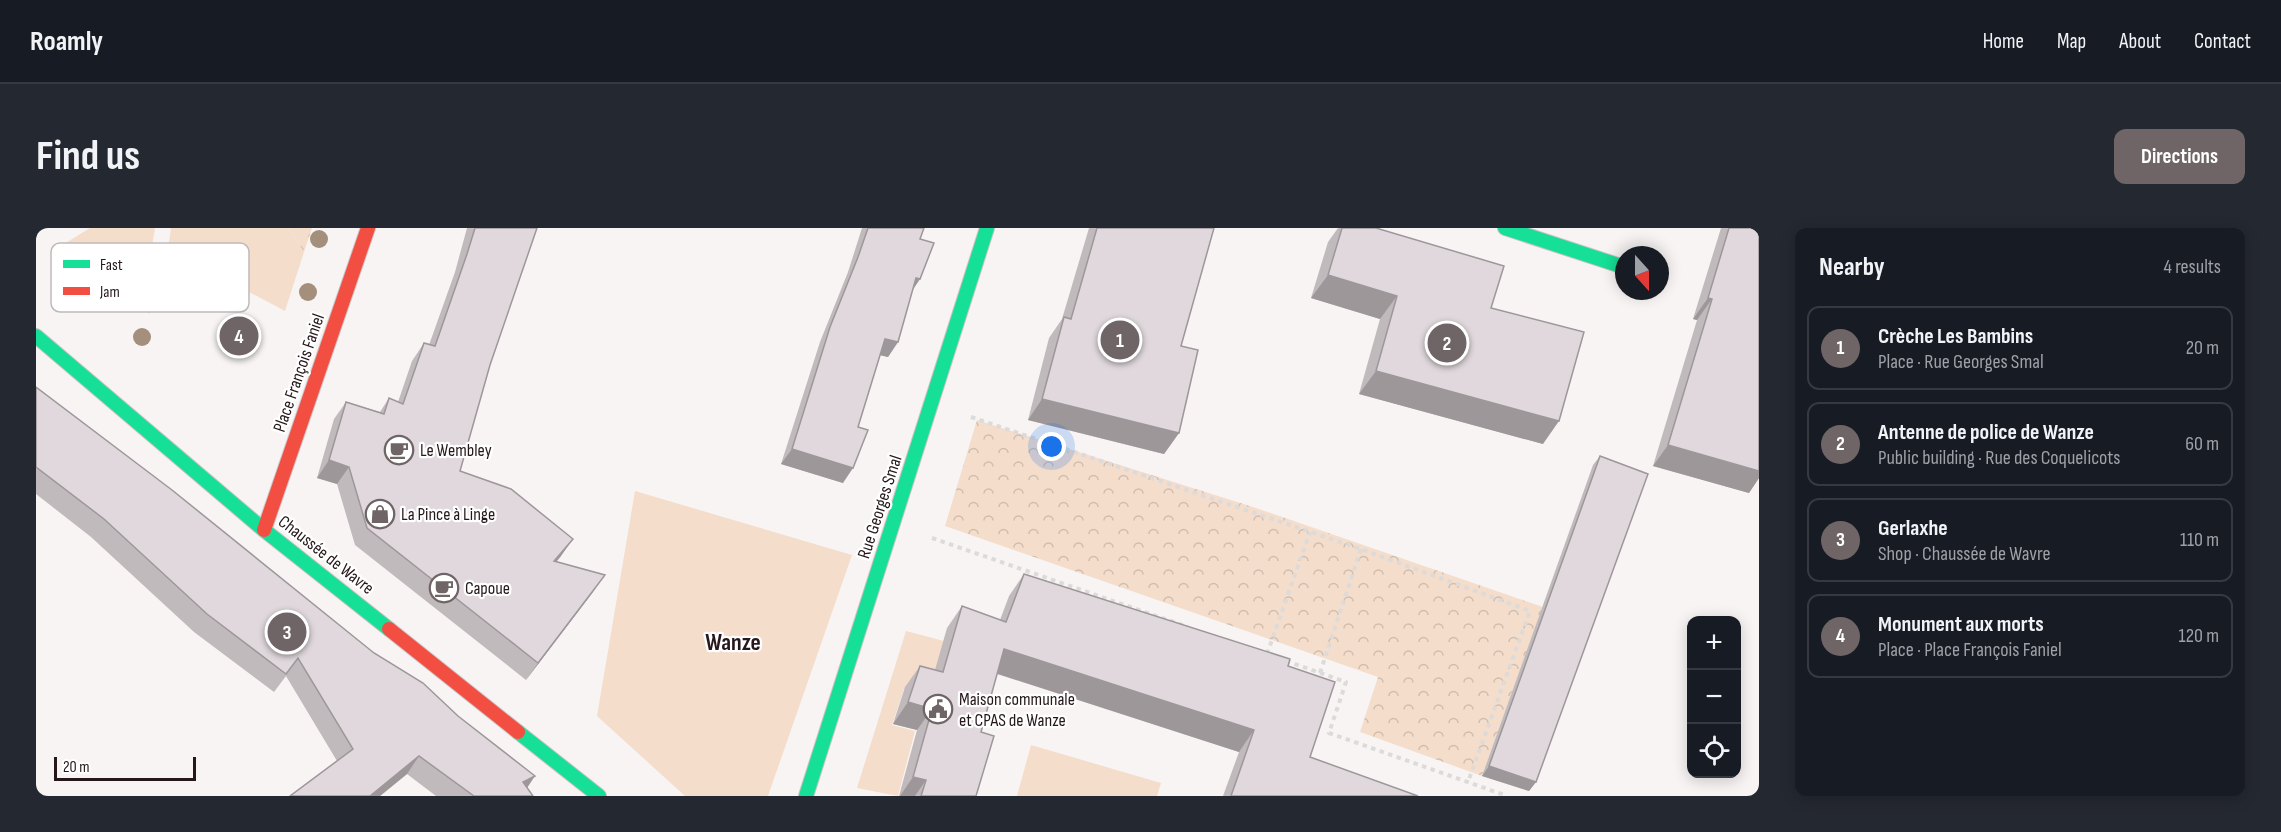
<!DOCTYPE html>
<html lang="en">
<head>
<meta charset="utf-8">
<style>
  :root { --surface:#171b24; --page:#242831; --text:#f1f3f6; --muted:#9ea1a6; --line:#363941; --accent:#6f6466 }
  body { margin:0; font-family:"Sofia Sans Condensed",sans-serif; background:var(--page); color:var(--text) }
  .controls { position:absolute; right:18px; bottom:18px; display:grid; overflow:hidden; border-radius:12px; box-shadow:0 3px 15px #0003 }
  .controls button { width:54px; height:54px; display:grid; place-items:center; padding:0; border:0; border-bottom:2px solid var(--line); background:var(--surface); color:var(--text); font:30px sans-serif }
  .compass { position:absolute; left:1579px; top:18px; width:54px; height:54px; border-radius:50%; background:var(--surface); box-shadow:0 3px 15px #0003; rotate:159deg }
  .scale { position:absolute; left:18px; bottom:15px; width:142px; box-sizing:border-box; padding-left:6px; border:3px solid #25171a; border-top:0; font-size:16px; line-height:21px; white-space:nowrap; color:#25171a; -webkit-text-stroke:4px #fff; paint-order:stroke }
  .you { position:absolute; left:1016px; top:219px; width:21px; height:21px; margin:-15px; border:4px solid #fff; border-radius:50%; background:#1a73e8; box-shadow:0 0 0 9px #1a73e833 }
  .badge { display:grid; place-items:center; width:39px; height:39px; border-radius:50%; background:var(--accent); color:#fff; font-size:20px; font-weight:700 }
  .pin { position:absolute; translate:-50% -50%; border:3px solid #fff; box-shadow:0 2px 6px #0006 }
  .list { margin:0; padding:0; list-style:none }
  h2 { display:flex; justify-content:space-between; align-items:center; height:78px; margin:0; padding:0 24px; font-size:26px }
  h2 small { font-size:20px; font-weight:400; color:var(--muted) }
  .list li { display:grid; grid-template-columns:39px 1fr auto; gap:18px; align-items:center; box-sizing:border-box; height:84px; margin:0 12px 12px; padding:0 12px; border:2px solid var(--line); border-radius:12px }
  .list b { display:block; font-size:22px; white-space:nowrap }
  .list p { margin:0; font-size:20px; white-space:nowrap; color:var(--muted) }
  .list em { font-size:20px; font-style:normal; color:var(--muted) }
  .icon { flex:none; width:33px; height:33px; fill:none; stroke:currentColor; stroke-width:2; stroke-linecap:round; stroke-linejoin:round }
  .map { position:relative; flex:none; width:1723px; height:568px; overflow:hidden; border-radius:12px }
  header { display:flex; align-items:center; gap:36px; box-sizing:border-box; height:84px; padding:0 30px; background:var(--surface); border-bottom:2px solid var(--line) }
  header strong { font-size:28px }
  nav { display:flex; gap:33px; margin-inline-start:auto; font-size:21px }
  .intro { display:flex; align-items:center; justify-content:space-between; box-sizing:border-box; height:144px; padding:0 36px }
  h1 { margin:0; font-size:42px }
  .button { padding:15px 27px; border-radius:12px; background:var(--accent); color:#fff; font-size:21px; font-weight:700 }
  main { display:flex; gap:36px; padding:0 36px }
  aside { flex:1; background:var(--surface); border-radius:12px; box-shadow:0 3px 15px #0003 }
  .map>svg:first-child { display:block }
  .grass { fill:#f4ddcb }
  .forest { fill:url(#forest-crowns) }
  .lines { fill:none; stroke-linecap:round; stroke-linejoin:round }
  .fast-casing { stroke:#cbc1c3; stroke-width:16 }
  .jam-casing { stroke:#cbc1c3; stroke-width:16 }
  .path { stroke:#dddada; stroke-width:4; stroke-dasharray:4.5 4.5; stroke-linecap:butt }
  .fast { stroke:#16e098; stroke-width:14 }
  .jam { stroke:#f24e42; stroke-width:14 }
  .tree { fill:#a38f7c }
  .wall { fill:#c1babd }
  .shaded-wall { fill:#9d979a }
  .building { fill:#e0d8dc; stroke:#9d979a; stroke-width:1.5 }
  .labels { text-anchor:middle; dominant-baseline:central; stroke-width:4.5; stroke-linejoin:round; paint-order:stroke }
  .street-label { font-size:18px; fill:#25171a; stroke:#fff }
  .poi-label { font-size:18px; fill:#25171a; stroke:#fff; text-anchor:start }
  .district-label { font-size:24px; font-weight:bold; fill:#25171a; stroke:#fff }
  .key { fill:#fff; stroke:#beb9ba; stroke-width:1.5 }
  .key-label { font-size:16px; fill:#25171a }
</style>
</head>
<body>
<header>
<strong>Roamly</strong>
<nav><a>Home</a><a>Map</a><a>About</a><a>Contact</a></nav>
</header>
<div class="intro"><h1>Find us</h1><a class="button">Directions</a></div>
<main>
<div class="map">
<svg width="1723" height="568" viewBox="0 0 1723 568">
  <defs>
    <pattern id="forest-crowns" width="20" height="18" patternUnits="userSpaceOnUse" patternTransform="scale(1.5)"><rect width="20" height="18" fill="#f4ddcb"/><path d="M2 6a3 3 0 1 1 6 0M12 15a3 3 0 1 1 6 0" fill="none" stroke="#d1bdae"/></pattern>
  </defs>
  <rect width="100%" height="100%" fill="#f8f4f4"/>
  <g class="grass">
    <path d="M54,0H119L113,37L114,86L28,16Z"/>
    <path d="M135,0H253L268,24L249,83L132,21Z"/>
    <path d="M599,263L816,327L732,568H649L561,488Z"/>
    <path d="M870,403L908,413L894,468L868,461L856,497L879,503L862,568L821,560Z"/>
    <path d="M995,517L1125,555L1121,568H981Z"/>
  </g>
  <g class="forest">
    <path d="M253,0H276L268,24Z"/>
    <path d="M941,192L1217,279L1507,379L1446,548L1324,504L1342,449L909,298Z"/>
  </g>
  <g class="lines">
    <g class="fast-casing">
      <g id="fast">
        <path d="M1469,0L1588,39"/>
        <path d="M0,108L228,302L353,401"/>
        <path d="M482,504L563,568"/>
        <path d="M770,568L951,0"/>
      </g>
    </g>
    <g class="jam-casing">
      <g id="jam">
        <path d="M228,302L332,0"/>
        <path d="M353,401L482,504"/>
      </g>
    </g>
    <g class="path">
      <path d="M935,189L1325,321L1494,383L1432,554"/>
      <path d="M896,310L1152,399"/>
      <path d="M1231,426L1274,304"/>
      <path d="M1250,433L1310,454L1293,505L1471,568"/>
      <path d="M1284,445L1325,321"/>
    </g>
    <use href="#fast" class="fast"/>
    <use href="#jam" class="jam"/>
  </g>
  <g class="tree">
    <circle cx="283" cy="11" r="9"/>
    <circle cx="272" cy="64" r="9"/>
    <circle cx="106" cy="109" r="9"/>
  </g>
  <g class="wall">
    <path d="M431,0H501L454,137L424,243L525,328L520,334L557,364L490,452L319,317L301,256L281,250L298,191L310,174L344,184L353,170L362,174L376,133L388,115L393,117L419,44Z"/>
    <path d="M826,0H888L884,11V51L876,62L862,114L852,129L844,127L822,199L807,255L745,236L784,114L812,44Z"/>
    <path d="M1053,0H1178L1145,118L1143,205L1128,226L992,192L1013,110L1026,91Z"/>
    <path d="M1302,0H1340L1455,80L1507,216L1323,166L1344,91L1275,70L1292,14Z"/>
    <path d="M1685,0H1723V250L1713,265L1617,238L1661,92L1657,91Z"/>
    <path d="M0,159L491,560L497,568H400L371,546L344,568H254L301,533L250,448L238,464L158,404L55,309L0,266Z"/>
    <path d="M1564,228L1500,554L1493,563L1446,548L1557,237Z"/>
    <path d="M988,346L1252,438L1274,529L1382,568H1187L1203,524L961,446L945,504L940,568H863L881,502L857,496L869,459L884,438L899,442L911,400L926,378L964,392L973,368Z"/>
  </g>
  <g class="shaded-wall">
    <path d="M1292,47L1361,68L1344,91L1275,70Z"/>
    <path d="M880,50L884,51L874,66Z"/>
    <path d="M1672,70L1676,71L1661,92L1657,91Z"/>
    <path d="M849,111L862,114L852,129L839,126Z"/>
    <path d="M1340,143L1523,193L1507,216L1323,166Z"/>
    <path d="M1006,171L1143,205L1128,226L992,192Z"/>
    <path d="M1632,217L1723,243V250L1713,265L1617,238Z"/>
    <path d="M756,221L817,240L807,255L745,236Z"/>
    <path d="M293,232L313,239L301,256L281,250Z"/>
    <path d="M537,311L525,328L506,351L518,333Z"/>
    <path d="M569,347L557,364L490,452L502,435Z"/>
    <path d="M968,421L1218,502L1203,524L953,443Z"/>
    <path d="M872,474L896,481L881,502L857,496Z"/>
    <path d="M383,528L371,546L344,568H334Z"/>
    <path d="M1453,538L1500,554L1493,563L1446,548Z"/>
    <path d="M499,548L487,566V554Z"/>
    <path d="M877,549L890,552L879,568H864Z"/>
  </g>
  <g class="building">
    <path d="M439,0H501L454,137L424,243L475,261L537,311L518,333L569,347L502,435L331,300L313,239L293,232L310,174L348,186L353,170L367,176L388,115L399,118L431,26Z"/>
    <path d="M832,0H888L884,11L898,15L884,51L880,50L862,114L849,111L822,199L832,202L817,240L756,221L794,99L822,29Z"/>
    <path d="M1061,0H1178L1145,118L1162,122L1143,205L1006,171L1028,89L1035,91Z"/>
    <path d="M1306,0H1340L1468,38L1455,80L1548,104L1523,193L1340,143L1361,68L1292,47Z"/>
    <path d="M1693,0H1723V243L1632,217L1676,71L1672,70Z"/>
    <path d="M0,159L136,262L338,425L387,455L422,488L499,548L487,554L497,568H438L383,528L334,568H254L317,521L262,430L250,446L171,386L68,291L0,239Z"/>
    <path d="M1564,228L1612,246L1500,554L1453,538Z"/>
    <path d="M988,346L1254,431L1252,438L1299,454L1274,529L1382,568H1195L1218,502L968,421L945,504L958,508L940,568H885L890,552L877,549L896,481L872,474L884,438L907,444L926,378L970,394Z"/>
  </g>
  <defs>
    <g id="cafe-ring" transform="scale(1.5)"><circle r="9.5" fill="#fff" stroke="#6f6466" stroke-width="1.5"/><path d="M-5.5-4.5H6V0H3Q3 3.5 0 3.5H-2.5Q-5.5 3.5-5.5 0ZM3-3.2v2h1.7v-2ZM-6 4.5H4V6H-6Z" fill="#6f6466"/></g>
    <g id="shop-ring" transform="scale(1.5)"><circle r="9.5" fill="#fff" stroke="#6f6466" stroke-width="1.5"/><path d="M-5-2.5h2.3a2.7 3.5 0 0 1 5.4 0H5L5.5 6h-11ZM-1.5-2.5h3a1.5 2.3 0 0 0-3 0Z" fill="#6f6466"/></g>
    <g id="civic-ring" transform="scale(1.5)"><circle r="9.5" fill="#fff" stroke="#6f6466" stroke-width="1.5"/><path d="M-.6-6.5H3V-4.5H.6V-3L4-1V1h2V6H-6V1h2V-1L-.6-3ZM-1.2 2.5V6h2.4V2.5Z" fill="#6f6466"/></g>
  </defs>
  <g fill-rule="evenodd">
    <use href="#cafe-ring" x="363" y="222"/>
    <use href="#shop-ring" x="344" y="286"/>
    <use href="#cafe-ring" x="408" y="360"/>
    <use href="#civic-ring" x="902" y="481"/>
  </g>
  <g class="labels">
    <g class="street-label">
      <text transform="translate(263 145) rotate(-71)">Place François Faniel</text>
      <text transform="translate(844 279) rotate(-72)">Rue Georges Smal</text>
      <text transform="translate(290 327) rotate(38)">Chaussée de Wavre</text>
    </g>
    <g class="poi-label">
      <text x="384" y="222">Le Wembley</text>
      <text x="365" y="286">La Pince à Linge</text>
      <text x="429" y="360">Capoue</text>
      <text x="923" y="471">Maison communale<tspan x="923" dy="21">et CPAS de Wanze</tspan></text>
    </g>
    <g class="district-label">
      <text x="697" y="414">Wanze</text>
    </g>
  </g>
  <rect x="15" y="15" width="198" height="69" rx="9" class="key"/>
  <rect x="27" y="32" width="27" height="8" fill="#16e098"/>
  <rect x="27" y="59" width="27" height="8" fill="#f24e42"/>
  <g class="key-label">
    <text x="64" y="42">Fast</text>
    <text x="64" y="69">Jam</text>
  </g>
</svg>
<div class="controls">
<button>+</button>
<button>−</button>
<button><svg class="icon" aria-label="locate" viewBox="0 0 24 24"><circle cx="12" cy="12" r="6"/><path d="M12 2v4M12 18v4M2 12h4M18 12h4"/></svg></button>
</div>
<svg class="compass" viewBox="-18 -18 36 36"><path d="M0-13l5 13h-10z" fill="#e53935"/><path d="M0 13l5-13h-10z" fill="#9ea1a6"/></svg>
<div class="scale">20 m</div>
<div class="you"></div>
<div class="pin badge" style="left:1084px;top:112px">1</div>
<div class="pin badge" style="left:1411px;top:115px">2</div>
<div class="pin badge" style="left:251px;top:404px">3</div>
<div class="pin badge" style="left:203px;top:108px">4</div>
</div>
<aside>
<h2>Nearby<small>4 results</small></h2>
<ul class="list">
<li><span class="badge">1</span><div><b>Crèche Les Bambins</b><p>Place · Rue Georges Smal</p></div><em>20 m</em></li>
<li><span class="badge">2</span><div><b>Antenne de police de Wanze</b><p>Public building · Rue des Coquelicots</p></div><em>60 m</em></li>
<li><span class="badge">3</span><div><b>Gerlaxhe</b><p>Shop · Chaussée de Wavre</p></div><em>110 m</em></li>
<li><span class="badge">4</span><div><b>Monument aux morts</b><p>Place · Place François Faniel</p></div><em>120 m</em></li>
</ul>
</aside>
</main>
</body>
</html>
